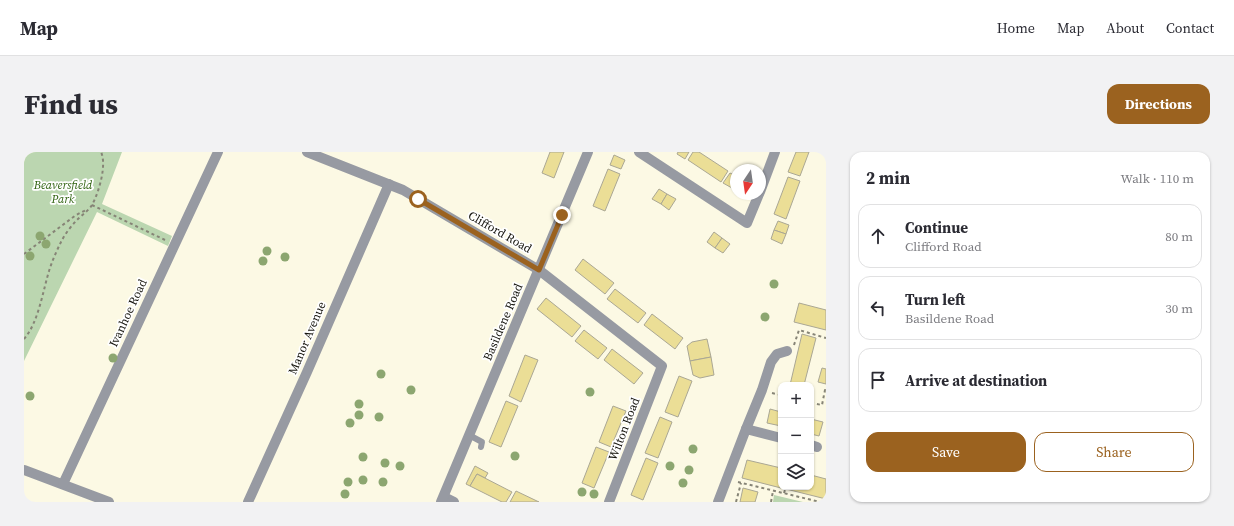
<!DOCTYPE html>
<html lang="en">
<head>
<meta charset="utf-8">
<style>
  :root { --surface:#fff; --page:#f2f2f3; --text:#2b2b33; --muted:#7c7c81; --line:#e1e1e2; --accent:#9b621f }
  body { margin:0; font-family:"Source Serif 4",serif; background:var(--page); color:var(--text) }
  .controls { position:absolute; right:12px; bottom:12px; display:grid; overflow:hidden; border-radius:8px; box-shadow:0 1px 3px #0004 }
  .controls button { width:36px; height:36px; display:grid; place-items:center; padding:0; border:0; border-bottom:1px solid var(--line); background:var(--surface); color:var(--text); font:20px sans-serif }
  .compass { position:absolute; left:706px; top:12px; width:36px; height:36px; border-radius:50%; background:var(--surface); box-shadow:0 1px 3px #0004; rotate:193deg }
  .stop { position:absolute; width:12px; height:12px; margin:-9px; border:3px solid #9b621f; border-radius:50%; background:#fff }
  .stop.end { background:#9b621f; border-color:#fff; box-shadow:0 1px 4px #0008 }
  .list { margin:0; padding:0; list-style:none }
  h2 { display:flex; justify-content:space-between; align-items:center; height:52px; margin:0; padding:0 16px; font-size:17px }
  h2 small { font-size:13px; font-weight:400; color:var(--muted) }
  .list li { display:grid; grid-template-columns:26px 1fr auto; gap:12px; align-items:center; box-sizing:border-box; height:64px; margin:0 8px 8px; padding:0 8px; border:1px solid var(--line); border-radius:12px }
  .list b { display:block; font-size:15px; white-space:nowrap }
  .list p { margin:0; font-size:13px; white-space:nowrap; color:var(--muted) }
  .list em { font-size:13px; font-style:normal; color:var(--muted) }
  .actions { display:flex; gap:8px; padding:12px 16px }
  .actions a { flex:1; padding:9px 0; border:1px solid var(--accent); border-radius:12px; text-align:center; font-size:14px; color:var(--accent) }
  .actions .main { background:var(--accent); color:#fff }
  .icon { flex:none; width:22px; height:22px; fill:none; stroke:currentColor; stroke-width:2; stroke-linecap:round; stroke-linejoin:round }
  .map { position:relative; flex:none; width:802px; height:350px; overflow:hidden; border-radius:12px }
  header { display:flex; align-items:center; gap:24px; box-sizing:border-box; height:56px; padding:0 20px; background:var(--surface); border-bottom:1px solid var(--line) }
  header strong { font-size:19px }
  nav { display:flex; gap:22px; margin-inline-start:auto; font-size:14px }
  .intro { display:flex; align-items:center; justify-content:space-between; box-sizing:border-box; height:96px; padding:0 24px }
  h1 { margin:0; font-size:28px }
  .button { padding:10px 18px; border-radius:12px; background:var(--accent); color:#fff; font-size:14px; font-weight:700 }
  main { display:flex; gap:24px; padding:0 24px }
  aside { flex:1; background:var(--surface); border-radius:12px; box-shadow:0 1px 3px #0004 }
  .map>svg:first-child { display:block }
  .green { fill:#bbd6b0 }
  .building { fill:#ebde96; stroke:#aaa794 }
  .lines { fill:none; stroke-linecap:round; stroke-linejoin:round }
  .path { stroke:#868476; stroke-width:2; stroke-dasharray:3 3; stroke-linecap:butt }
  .service { stroke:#979aa2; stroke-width:6 }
  .minor { stroke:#979aa2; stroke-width:10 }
  .tree { fill:#8ca670 }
  .route { stroke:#9b621f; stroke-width:5 }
  .labels { text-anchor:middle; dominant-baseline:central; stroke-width:3.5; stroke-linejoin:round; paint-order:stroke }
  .park-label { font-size:12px; font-style:italic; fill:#306311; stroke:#fff }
  .street-label { font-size:12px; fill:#16150e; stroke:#fff }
</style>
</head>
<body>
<header>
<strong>Map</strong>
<nav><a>Home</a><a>Map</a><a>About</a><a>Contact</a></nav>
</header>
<div class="intro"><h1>Find us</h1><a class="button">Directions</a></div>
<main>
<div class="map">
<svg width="802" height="350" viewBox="0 0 802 350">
  <rect width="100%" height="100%" fill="#fcf9e4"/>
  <g class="green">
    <path d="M0,0H98L78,52L148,84L144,94L73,60L0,209Z"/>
    <path d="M750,343L779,350H749Z"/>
  </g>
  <g class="building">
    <path d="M526,0H540L530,26L518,21Z"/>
    <path d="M654,0H665L661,7L653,2Z"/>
    <path d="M669,0H675L704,19L697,30L664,8Z"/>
    <path d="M772,0H785L776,24L764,20Z"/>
    <path d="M590,3L601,8L597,17L586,13Z"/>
    <path d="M584,17L596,22L581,59L569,54Z"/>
    <path d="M706,21L712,24V30L708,36L699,31Z"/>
    <path d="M764,25L776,29L762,67L750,62Z"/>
    <path d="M635,37L643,42L637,52L628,47Z"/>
    <path d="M643,42L652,47L645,58L637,52Z"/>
    <path d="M754,69L765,73L762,82L750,78Z"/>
    <path d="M750,78L762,82L758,92L747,87Z"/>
    <path d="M690,80L698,86L691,96L683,90Z"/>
    <path d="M698,86L706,92L699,101L691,96Z"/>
    <path d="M559,107L590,131L581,142L551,118Z"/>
    <path d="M591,137L622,161L614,171L583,147Z"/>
    <path d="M522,146L557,174L548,185L513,157Z"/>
    <path d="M775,151L802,158V178L770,170Z"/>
    <path d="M628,162L659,186L651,197L620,173Z"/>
    <path d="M560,178L583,196L574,207L551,189Z"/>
    <path d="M778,182L792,186L780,233H766Z"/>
    <path d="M683,187L687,205L666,209L663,194L668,190Z"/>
    <path d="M588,197L619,221L610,232L580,208Z"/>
    <path d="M501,203L514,208L497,250L485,244Z"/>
    <path d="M687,205L690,223L676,226L669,223L666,209Z"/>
    <path d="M798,216L802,217V232L794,230Z"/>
    <path d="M655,224L668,229L654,265L641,260Z"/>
    <path d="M482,249L494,254L477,295L465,290Z"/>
    <path d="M589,254L602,259L587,295L575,290Z"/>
    <path d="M746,257L757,260V274L743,271Z"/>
    <path d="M636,265L648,270L634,306L621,301Z"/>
    <path d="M787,267L799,270L795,284L787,282Z"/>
    <path d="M572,295L585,300L570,336L558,331Z"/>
    <path d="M622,306L634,311L619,348L607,343Z"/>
    <path d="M723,308L757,316V336L718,326Z"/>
    <path d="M451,314L464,321L461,326L453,322L446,334L442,332Z"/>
    <path d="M453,322L488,340L482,350H478L446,334Z"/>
    <path d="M787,323L802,327V347L762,337L763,335H787Z"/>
    <path d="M719,336L734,340L731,350H716Z"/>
    <path d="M492,339L515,350H486Z"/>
  </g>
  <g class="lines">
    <g class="path">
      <path d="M68,53L141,88"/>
      <path d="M0,102L52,63L62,58"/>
      <path d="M0,187C15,170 19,137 26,116C29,107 33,98 37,90C41,82 47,74 53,68C58,63 65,58 68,53C75,40 83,13 77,0"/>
      <path d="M770,193L775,178L802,186"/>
      <path d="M748,241L757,243"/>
      <path d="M787,251L798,253L801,238L802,239"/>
      <path d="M714,330L796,350"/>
      <path d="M760,341L762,335"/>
      <path d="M712,350L717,331"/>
      <path d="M747,350L749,339"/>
    </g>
    <path class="service" d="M445,283L458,290L457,295"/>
    <g class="minor">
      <path d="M283,0L379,38L515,118L638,214L585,350"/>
      <path d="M615,0L723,71L735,42"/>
      <path d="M736,40L751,0"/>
      <path d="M722,277L738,238L747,210L753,202L763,199"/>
      <path d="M787,293L793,295"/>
      <path d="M0,318L85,350"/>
      <path d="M39,332L194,0"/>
      <path d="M420,345L430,350"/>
      <path d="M224,350L283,220L365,32"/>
      <path d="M417,350L564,0"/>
      <path d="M694,350L722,277L757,286"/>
    </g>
  </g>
  <g class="tree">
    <circle cx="16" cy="84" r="4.5"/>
    <circle cx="22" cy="92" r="4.5"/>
    <circle cx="243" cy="99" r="4.5"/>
    <circle cx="6" cy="104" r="4.5"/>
    <circle cx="261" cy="105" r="4.5"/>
    <circle cx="239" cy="109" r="4.5"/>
    <circle cx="750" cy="132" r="4.5"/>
    <circle cx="741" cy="165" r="4.5"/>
    <circle cx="89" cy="206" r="4.5"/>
    <circle cx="357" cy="222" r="4.5"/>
    <circle cx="387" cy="238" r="4.5"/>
    <circle cx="566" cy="240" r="4.5"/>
    <circle cx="6" cy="244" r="4.5"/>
    <circle cx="335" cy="252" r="4.5"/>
    <circle cx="335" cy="263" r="4.5"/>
    <circle cx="355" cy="265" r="4.5"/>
    <circle cx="326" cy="271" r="4.5"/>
    <circle cx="669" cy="297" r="4.5"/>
    <circle cx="491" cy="304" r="4.5"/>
    <circle cx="339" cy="305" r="4.5"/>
    <circle cx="361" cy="311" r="4.5"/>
    <circle cx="376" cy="314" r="4.5"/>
    <circle cx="646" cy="314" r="4.5"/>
    <circle cx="665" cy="318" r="4.5"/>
    <circle cx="339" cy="328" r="4.5"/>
    <circle cx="324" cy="330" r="4.5"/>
    <circle cx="359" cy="330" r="4.5"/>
    <circle cx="659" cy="331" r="4.5"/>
    <circle cx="558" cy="340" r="4.5"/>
    <circle cx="321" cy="342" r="4.5"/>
    <circle cx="570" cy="342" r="4.5"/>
  </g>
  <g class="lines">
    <path class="route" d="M394,47L515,118L538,63"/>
  </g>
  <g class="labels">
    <g class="park-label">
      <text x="39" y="33">Beaversfield<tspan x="39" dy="14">Park</tspan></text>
    </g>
    <g class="street-label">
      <text transform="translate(476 80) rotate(30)">Clifford Road</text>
      <text transform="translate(104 161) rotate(-65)">Ivanhoe Road</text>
      <text transform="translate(479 170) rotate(-67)">Basildene Road</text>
      <text transform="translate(283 186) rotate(-67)">Manor Avenue</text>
      <text transform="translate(600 277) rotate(-69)">Wilton Road</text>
    </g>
  </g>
</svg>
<div class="controls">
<button>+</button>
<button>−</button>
<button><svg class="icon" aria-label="layers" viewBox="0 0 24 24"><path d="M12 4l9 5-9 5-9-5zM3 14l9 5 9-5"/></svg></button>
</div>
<svg class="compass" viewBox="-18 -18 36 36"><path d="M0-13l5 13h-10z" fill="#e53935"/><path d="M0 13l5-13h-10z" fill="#7c7c81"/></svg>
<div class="stop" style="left:394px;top:47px"></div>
<div class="stop end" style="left:538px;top:63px"></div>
</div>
<aside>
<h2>2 min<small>Walk · 110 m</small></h2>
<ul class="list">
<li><svg class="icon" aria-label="ahead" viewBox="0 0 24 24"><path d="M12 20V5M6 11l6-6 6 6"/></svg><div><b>Continue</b><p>Clifford Road</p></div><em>80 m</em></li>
<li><svg class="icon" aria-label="left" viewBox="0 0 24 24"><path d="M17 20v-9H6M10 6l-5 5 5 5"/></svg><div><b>Turn left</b><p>Basildene Road</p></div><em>30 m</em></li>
<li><svg class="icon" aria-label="arrive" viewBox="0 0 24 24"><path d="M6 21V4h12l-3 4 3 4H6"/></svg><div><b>Arrive at destination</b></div></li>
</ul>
<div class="actions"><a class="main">Save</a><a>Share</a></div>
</aside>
</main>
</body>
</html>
